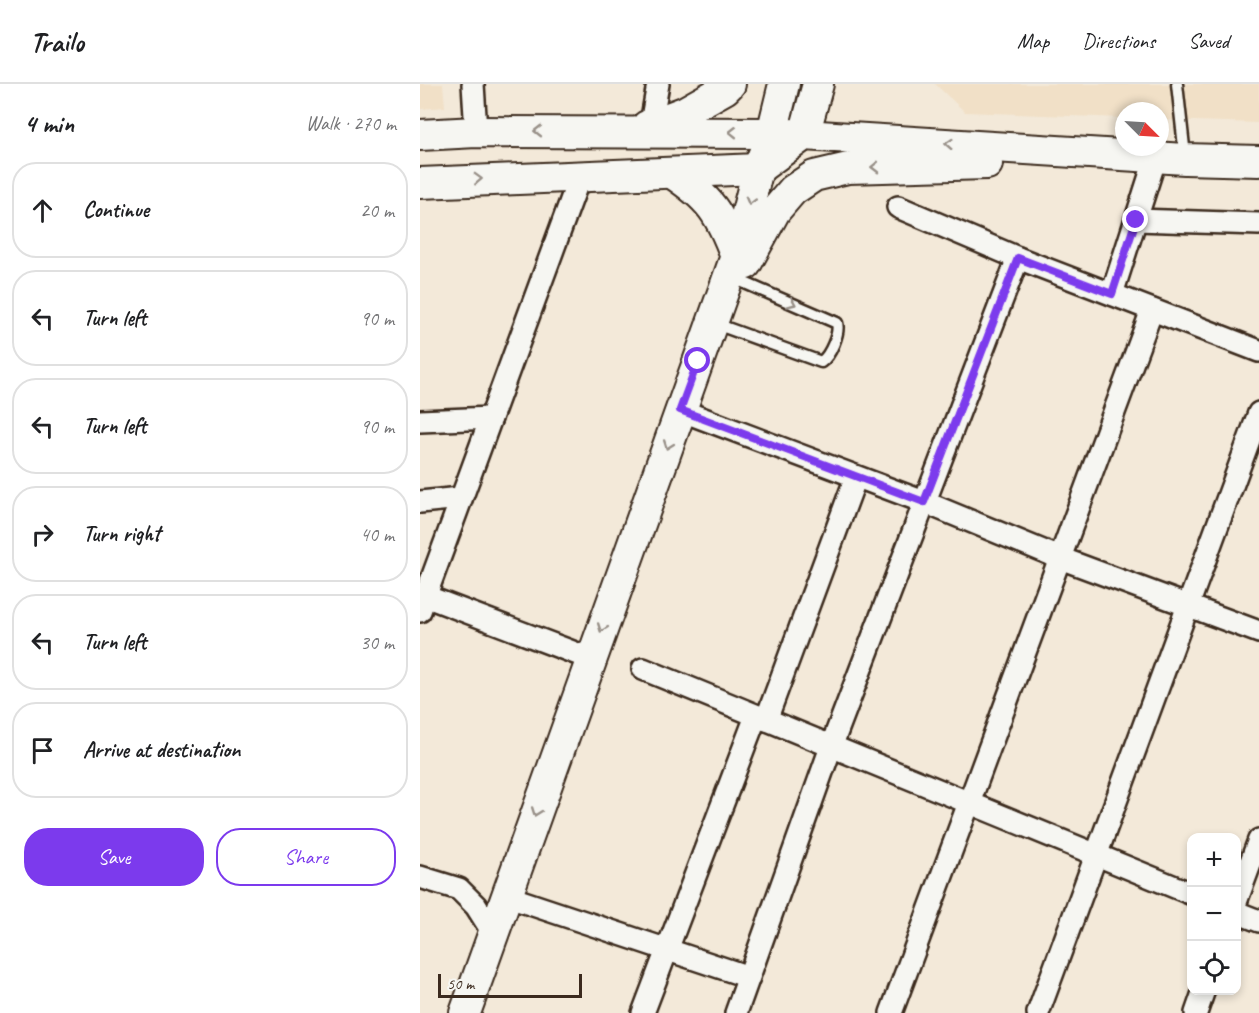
<!DOCTYPE html>
<html lang="en">
<head>
<meta charset="utf-8">
<style>
  :root { --surface:#fff; --page:#f2f2f2; --text:#202124; --muted:#757577; --line:#e0e0e0; --accent:#7c3aed }
  body { margin:0; font-family:Caveat,sans-serif; background:var(--page); color:var(--text) }
  .controls { position:absolute; right:18px; bottom:18px; display:grid; overflow:hidden; border-radius:12px; box-shadow:0 3px 9px #0003 }
  .controls button { width:54px; height:54px; display:grid; place-items:center; padding:0; border:0; border-bottom:2px solid var(--line); background:var(--surface); color:var(--text); font:30px sans-serif }
  .compass { position:absolute; left:695px; top:18px; width:54px; height:54px; border-radius:50%; background:var(--surface); box-shadow:0 3px 9px #0003; rotate:114deg }
  .scale { position:absolute; left:18px; bottom:15px; width:144px; box-sizing:border-box; padding-left:6px; border:3px solid #3b2a1e; border-top:0; font-size:16px; line-height:21px; white-space:nowrap; color:#3b2a1e; -webkit-text-stroke:4px #f6f6f2; paint-order:stroke }
  .stop { position:absolute; width:18px; height:18px; margin:-14px; border:4px solid #7c3aed; border-radius:50%; background:#fff }
  .stop.end { background:#7c3aed; border-color:#fff; box-shadow:0 2px 6px #0008 }
  .list { margin:0; padding:0; list-style:none }
  h2 { display:flex; justify-content:space-between; align-items:center; height:78px; margin:0; padding:0 24px; font-size:26px }
  h2 small { font-size:20px; font-weight:400; color:var(--muted) }
  .list li { display:grid; grid-template-columns:39px 1fr auto; gap:18px; align-items:center; box-sizing:border-box; height:96px; margin:0 12px 12px; padding:0 12px; border:2px solid var(--line); border-radius:24px }
  .list b { display:block; font-size:22px; white-space:nowrap }
  .list em { font-size:20px; font-style:normal; color:var(--muted) }
  .actions { display:flex; gap:12px; padding:18px 24px }
  .actions a { flex:1; padding:14px 0; border:2px solid var(--accent); border-radius:24px; text-align:center; font-size:21px; color:var(--accent) }
  .actions .main { background:var(--accent); color:#fff }
  .icon { flex:none; width:33px; height:33px; fill:none; stroke:currentColor; stroke-width:2; stroke-linecap:round; stroke-linejoin:round }
  .map { position:relative; flex:none; width:839px; height:929px; overflow:hidden }
  header { display:flex; align-items:center; gap:36px; box-sizing:border-box; height:84px; padding:0 30px; background:var(--surface); border-bottom:2px solid var(--line) }
  header strong { font-size:28px }
  nav { display:flex; gap:33px; margin-inline-start:auto; font-size:21px }
  main { display:flex }
  aside { flex:1; background:var(--surface) }
  .map>svg:first-child { display:block }
  .built { fill:#f1e0c7 }
  .lines { fill:none; stroke-linecap:round; stroke-linejoin:round }
  .lane-casing { stroke:#3b2a1e; stroke-width:15 }
  .street-casing { stroke:#3b2a1e; stroke-width:26 }
  .secondary-casing { stroke:#3b2a1e; stroke-width:34 }
  .lane { stroke:#f6f6f2; stroke-width:10 }
  .street { stroke:#f6f6f2; stroke-width:21 }
  .secondary { stroke:#f6f6f2; stroke-width:30 }
  .oneway { stroke:#989088 }
  .route { stroke:#7c3aed; stroke-width:8 }
</style>
</head>
<body>
<header>
<strong>Trailo</strong>
<nav><a>Map</a><a>Directions</a><a>Saved</a></nav>
</header>
<main>
<aside>
<h2>4 min<small>Walk · 270 m</small></h2>
<ul class="list">
<li><svg class="icon" aria-label="ahead" viewBox="0 0 24 24"><path d="M12 20V5M6 11l6-6 6 6"/></svg><div><b>Continue</b></div><em>20 m</em></li>
<li><svg class="icon" aria-label="left" viewBox="0 0 24 24"><path d="M17 20v-9H6M10 6l-5 5 5 5"/></svg><div><b>Turn left</b></div><em>90 m</em></li>
<li><svg class="icon" aria-label="left" viewBox="0 0 24 24"><path d="M17 20v-9H6M10 6l-5 5 5 5"/></svg><div><b>Turn left</b></div><em>90 m</em></li>
<li><svg class="icon" aria-label="right" viewBox="0 0 24 24"><path d="M7 20v-9h11M14 6l5 5-5 5"/></svg><div><b>Turn right</b></div><em>40 m</em></li>
<li><svg class="icon" aria-label="left" viewBox="0 0 24 24"><path d="M17 20v-9H6M10 6l-5 5 5 5"/></svg><div><b>Turn left</b></div><em>30 m</em></li>
<li><svg class="icon" aria-label="arrive" viewBox="0 0 24 24"><path d="M6 21V4h12l-3 4 3 4H6"/></svg><div><b>Arrive at destination</b></div></li>
</ul>
<div class="actions"><a class="main">Save</a><a>Share</a></div>
</aside>
<div class="map">
<svg width="839" height="929" viewBox="0 0 839 929">
  <rect width="100%" height="100%" fill="#f3e9d9"/>
  <filter id="ink" filterUnits="userSpaceOnUse"><feTurbulence type="fractalNoise" baseFrequency=".0167" numOctaves="2"/><feDisplacementMap in="SourceGraphic" scale="12" xChannelSelector="R" yChannelSelector="G"/><feConvolveMatrix kernelMatrix="1 2 1 2 8 2 1 2 1" color-interpolation-filters="sRGB"/></filter>
  <g filter="url(#ink)">
    <g class="built">
      <path d="M0,0H23L25,23L0,25Z"/>
      <path d="M515,0H839V39L740,36V27H704V34L545,28Z"/>
    </g>
    <g class="lines">
      <g class="lane-casing">
        <g id="lane">
          <path d="M757,0L765,72"/>
          <path d="M296,240L401,278C410,272 420,249 417,239L318,196"/>
        </g>
      </g>
      <g class="street-casing">
        <g id="street">
          <path d="M53,0L56,48"/>
          <path d="M231,40L238,0"/>
          <path d="M478,123L598,174L839,267"/>
          <path d="M716,136L839,140"/>
          <path d="M692,210L735,76"/>
          <path d="M260,326L504,418L640,474L839,548"/>
          <path d="M0,337L71,334"/>
          <path d="M0,418L41,414"/>
          <path d="M5,512L171,575"/>
          <path d="M0,527L160,92"/>
          <path d="M223,585L772,810"/>
          <path d="M346,636L436,393"/>
          <path d="M0,793L39,805L56,822L73,849"/>
          <path d="M86,812L329,893"/>
          <path d="M816,818L839,756"/>
          <path d="M816,828L839,837"/>
          <path d="M223,929L336,632"/>
          <path d="M316,929L411,663L598,174"/>
          <path d="M471,929L732,226"/>
          <path d="M618,929L839,329"/>
          <path d="M776,929L784,906"/>
        </g>
      </g>
      <g class="secondary-casing">
        <g id="secondary">
          <path d="M227,42L264,28L305,5L310,0"/>
          <path d="M0,51L56,48L352,49L765,75L839,77"/>
          <path d="M252,89C290,114 300,129 316,172"/>
          <path d="M0,99L338,85L384,51L398,0"/>
          <path d="M326,180L355,127L373,106L394,92L428,84L567,80"/>
          <path d="M45,929L316,172L338,85L352,49L364,0"/>
        </g>
      </g>
      <use href="#lane" class="lane"/>
      <use href="#street" class="street"/>
      <use href="#secondary" class="secondary"/>
    </g>
    <defs><path id="oneway-chevron" d="M-2-3.5L2.5 0L-2 3.5" fill="none" stroke-width="1.6" stroke-linecap="round" stroke-linejoin="round" transform="scale(1.5)"/></defs>
    <g class="oneway">
      <use href="#oneway-chevron" transform="translate(118 47) rotate(180)"/>
      <use href="#oneway-chevron" transform="translate(313 48) rotate(-179)"/>
      <use href="#oneway-chevron" transform="translate(529 60) rotate(-176)"/>
      <use href="#oneway-chevron" transform="translate(455 83) rotate(179)"/>
      <use href="#oneway-chevron" transform="translate(58 95) rotate(-2)"/>
      <use href="#oneway-chevron" transform="translate(330 117) rotate(105)"/>
      <use href="#oneway-chevron" transform="translate(372 219) rotate(23)"/>
      <use href="#oneway-chevron" transform="translate(248 361) rotate(110)"/>
      <use href="#oneway-chevron" transform="translate(182 544) rotate(110)"/>
      <use href="#oneway-chevron" transform="translate(116 728) rotate(110)"/>
    </g>
  </g>
  <g class="lines" filter="url(#ink)">
    <path class="route" d="M278,277L260,326L504,418L598,174L692,210L716,136"/>
  </g>
</svg>
<div class="controls">
<button>+</button>
<button>−</button>
<button><svg class="icon" aria-label="locate" viewBox="0 0 24 24"><circle cx="12" cy="12" r="6"/><path d="M12 2v4M12 18v4M2 12h4M18 12h4"/></svg></button>
</div>
<svg class="compass" viewBox="-18 -18 36 36"><path d="M0-13l5 13h-10z" fill="#e53935"/><path d="M0 13l5-13h-10z" fill="#757577"/></svg>
<div class="scale">50 m</div>
<div class="stop" style="left:278px;top:277px"></div>
<div class="stop end" style="left:716px;top:136px"></div>
</div>
</main>
</body>
</html>
